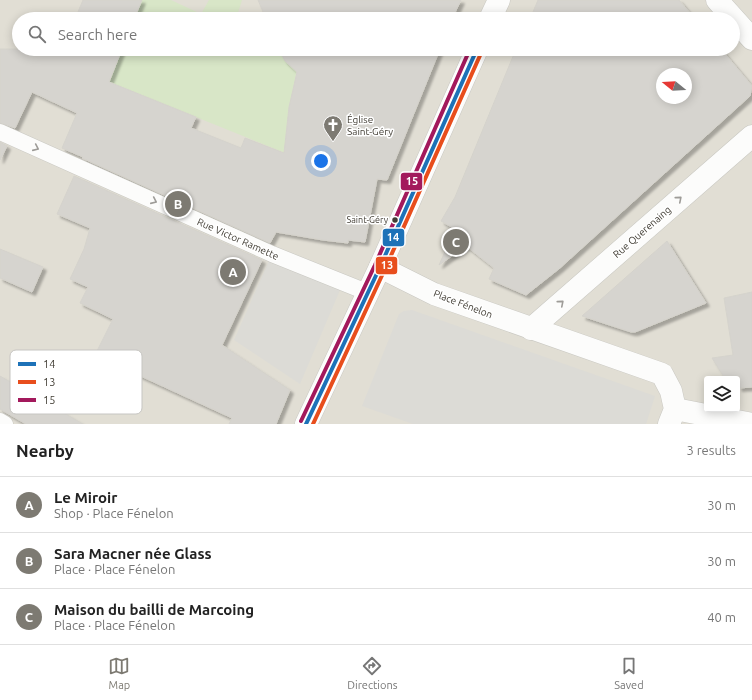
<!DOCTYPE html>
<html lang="en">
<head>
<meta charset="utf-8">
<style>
  :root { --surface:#fff; --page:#f2f2f2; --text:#222; --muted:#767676; --line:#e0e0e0; --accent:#7d7a72 }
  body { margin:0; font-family:Ubuntu,sans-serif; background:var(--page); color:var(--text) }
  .controls { position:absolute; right:12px; bottom:12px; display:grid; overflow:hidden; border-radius:4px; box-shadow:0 2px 10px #0003 }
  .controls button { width:36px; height:36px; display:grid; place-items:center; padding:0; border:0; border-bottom:1px solid var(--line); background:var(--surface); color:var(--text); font:20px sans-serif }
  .compass { position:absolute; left:656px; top:68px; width:36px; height:36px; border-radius:50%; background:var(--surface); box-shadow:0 2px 10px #0003; rotate:288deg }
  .you { position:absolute; left:321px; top:161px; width:14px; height:14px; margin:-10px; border:3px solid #fff; border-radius:50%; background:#1a73e8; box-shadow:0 0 0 6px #1a73e833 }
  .badge { display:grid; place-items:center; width:26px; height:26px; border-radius:50%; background:var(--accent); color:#fff; font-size:13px; font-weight:700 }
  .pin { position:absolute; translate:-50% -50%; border:2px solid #fff; box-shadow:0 1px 4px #0006 }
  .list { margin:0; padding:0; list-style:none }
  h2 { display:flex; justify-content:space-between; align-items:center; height:52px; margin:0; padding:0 16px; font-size:17px }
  h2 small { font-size:13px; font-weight:400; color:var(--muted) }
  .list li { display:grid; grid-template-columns:26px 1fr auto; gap:12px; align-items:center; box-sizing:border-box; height:56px; padding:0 16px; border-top:1px solid var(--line) }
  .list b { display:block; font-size:15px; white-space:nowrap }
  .list p { margin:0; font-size:13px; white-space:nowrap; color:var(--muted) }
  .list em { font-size:13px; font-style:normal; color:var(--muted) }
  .icon { flex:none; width:22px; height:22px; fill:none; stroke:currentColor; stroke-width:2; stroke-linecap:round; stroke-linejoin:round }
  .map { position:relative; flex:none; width:752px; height:424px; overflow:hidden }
  .search { position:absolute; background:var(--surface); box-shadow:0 2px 10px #0003; left:12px; right:12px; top:12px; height:44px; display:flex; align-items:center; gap:10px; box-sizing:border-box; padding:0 14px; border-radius:22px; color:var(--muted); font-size:15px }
  .sheet { height:220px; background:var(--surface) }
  nav { display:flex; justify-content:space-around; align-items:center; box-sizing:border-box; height:56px; border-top:1px solid var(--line); background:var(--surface); font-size:11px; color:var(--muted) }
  nav a { display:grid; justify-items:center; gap:2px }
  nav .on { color:var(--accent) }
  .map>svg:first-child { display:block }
  .residential { fill:#e1ded4; fill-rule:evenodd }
  .green { fill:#d8e6c7 }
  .parking { fill:#dcdbd6 }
  .building { fill:#d6d4cf; stroke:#d5d3cc; fill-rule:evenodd; filter:url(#shadow) }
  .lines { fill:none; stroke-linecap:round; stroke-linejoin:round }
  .service-casing { stroke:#c9c8c2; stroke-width:17 }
  .minor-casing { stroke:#c9c8c2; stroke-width:23 }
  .service { stroke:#fcfcfb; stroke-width:16 }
  .minor { stroke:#fcfcfb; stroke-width:22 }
  .bus-1-casing { stroke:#fff; stroke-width:7 }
  .bus-2-casing { stroke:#fff; stroke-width:7 }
  .bus-3-casing { stroke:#fff; stroke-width:7 }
  .bus-1 { stroke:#1d72b8; stroke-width:4 }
  .bus-2 { stroke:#e84e1d; stroke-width:4 }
  .bus-3 { stroke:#a3195c; stroke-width:4 }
  .oneway { stroke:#9e9c98 }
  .bus-dot { fill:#413d34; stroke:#fff; stroke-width:1.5 }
  .labels { text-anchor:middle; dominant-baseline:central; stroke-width:3; stroke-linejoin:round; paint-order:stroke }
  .bus-label { font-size:9px; fill:#413d34; stroke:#fff; text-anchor:end }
  .poi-label { font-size:10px; fill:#413d34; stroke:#fff; text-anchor:start }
  .street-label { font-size:10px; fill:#413d34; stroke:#fff }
  .key { fill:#fff; stroke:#c6c5c2; stroke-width:1 }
  .key-label { font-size:11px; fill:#413d34 }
  .line-badge { stroke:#fff; stroke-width:1.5 }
  .badge-label { font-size:11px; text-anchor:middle; font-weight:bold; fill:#fff }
</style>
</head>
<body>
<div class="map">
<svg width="752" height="424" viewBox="0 0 752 424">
  <defs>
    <filter id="shadow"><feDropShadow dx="3.5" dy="3.5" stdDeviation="1" flood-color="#0004"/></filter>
  </defs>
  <rect width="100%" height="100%" fill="#edece6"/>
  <path class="residential" d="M0,0H752V424H0ZM19,19H733V49H19ZM662,74H686V98H662ZM707,379H737V409H707Z"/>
  <g class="green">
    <path d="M142,0H171L201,14L209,0H242L238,13L241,14L239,19H134Z"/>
    <path d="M122,49H279C283,59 287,64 297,69L287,125V129L288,130L285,153L109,82Z"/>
  </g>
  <g class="parking">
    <path d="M272,254L343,283L300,384L234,340Z"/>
    <path d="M412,310L655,396L646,424H413L362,406L399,314L404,311Z"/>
  </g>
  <g class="building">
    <path d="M83,0H142L134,19H75Z"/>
    <path d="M258,0H461L452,19H266Z"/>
    <path d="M538,0H679L695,19H530Z"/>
    <path d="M0,49H122L109,82L196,117L191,128L241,148L245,138L284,153L289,107L297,72L285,61L279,49H440L387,180L377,179L365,242L348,240V243L323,240L276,232L270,243L82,158L83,157L62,148L77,113L32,92L15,128L0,123Z"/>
    <path d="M516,49H721L752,86L750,96L560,268L526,295L489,279L494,268L466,246L439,265L455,229L441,221L455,197ZM662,74H686V98H662Z"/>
    <path d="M0,142L7,146L0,160Z"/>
    <path d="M74,176L262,260L222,345L290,390L276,424H229L232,418L95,355L113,319L80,303L88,287L70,279L84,249L90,228L57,214Z"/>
    <path d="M667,241L706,303L635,332H631L582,316Z"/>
    <path d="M0,249L43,267L32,292L0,278Z"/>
    <path d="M752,292V387L739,388L737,379H725L712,358L733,355L724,298Z"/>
    <path d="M0,376L83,424H26L0,409Z"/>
  </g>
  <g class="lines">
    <g class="service-casing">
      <g id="service">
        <path d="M0,132L272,254L369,293"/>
        <path d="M0,421L5,424"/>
      </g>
    </g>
    <g class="minor-casing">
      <g id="minor">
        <path d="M717,0L752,39"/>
        <path d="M490,19L499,0"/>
        <path d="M380,267L434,294L662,374L671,391L675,409L669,424"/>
        <path d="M531,329L752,136"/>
        <path d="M675,409L752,424"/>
        <path d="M306,424L380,267L477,49"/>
      </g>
    </g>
    <use href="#service" class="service"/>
    <use href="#minor" class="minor"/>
    <g class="bus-1-casing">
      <path id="bus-1" d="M306,424L380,267L477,49"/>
    </g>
    <g class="bus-2-casing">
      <path id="bus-2" d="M313,424L385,269L482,51"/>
    </g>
    <g class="bus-3-casing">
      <path id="bus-3" d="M301,421L375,265L470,49"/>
    </g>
    <use href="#bus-1" class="bus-1"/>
    <use href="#bus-2" class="bus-2"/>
    <use href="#bus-3" class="bus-3"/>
  </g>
  <defs><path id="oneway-chevron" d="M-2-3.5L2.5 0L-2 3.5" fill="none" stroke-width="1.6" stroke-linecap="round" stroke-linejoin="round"/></defs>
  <g class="oneway">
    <use href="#oneway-chevron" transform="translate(36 148) rotate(24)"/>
    <use href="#oneway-chevron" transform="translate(679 199) rotate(-41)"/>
    <use href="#oneway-chevron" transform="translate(154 201) rotate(24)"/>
    <use href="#oneway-chevron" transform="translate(561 303) rotate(-41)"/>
  </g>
  <defs>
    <g id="church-pin" transform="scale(1)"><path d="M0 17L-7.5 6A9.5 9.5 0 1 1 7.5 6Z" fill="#7d7a72" stroke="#fff"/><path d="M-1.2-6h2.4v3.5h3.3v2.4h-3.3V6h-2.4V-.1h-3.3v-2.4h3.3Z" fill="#fff"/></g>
  </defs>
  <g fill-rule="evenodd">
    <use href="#church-pin" x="333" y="125"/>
  </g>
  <circle class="bus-dot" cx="395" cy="220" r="3.5"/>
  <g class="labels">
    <g class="bus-label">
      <text x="388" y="220">Saint-Géry</text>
    </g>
    <g class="poi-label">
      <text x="347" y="119">Église<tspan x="347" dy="12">Saint-Géry</tspan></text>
    </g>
    <g class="street-label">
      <text transform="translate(642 232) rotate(-41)">Rue Querenaing</text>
      <text transform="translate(238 239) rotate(24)">Rue Victor Ramette</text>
      <text transform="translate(463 304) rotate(21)">Place Fénelon</text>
    </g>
  </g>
  <rect x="10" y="350" width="132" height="64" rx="6" class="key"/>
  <rect x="18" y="362" width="18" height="4" fill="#1d72b8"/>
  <rect x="18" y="380" width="18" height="4" fill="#e84e1d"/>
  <rect x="18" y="398" width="18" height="4" fill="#a3195c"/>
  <g class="key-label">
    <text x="43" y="368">14</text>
    <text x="43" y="386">13</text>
    <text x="43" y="404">15</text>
  </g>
  <g class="line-badge">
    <rect x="400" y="172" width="23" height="19" rx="4" fill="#a3195c"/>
    <rect x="382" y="228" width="23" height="19" rx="4" fill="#1d72b8"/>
    <rect x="375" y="256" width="23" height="19" rx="4" fill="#e84e1d"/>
  </g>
  <g class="badge-label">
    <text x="412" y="185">15</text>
    <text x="393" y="241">14</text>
    <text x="387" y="269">13</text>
  </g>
</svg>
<div class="controls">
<button><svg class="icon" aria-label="layers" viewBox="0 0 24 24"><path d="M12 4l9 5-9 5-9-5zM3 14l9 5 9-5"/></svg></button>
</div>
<svg class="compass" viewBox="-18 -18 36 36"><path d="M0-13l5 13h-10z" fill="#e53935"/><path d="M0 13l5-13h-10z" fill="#767676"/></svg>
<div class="you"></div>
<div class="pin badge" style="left:233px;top:272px">A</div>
<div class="pin badge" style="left:178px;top:204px">B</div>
<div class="pin badge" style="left:456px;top:242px">C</div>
<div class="search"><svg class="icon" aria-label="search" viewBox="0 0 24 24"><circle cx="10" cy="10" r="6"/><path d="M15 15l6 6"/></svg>Search here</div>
</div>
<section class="sheet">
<h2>Nearby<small>3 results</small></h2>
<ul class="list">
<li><span class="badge">A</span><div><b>Le Miroir</b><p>Shop · Place Fénelon</p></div><em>30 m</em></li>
<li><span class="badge">B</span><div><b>Sara Macner née Glass</b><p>Place · Place Fénelon</p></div><em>30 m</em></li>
<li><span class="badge">C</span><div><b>Maison du bailli de Marcoing</b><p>Place · Place Fénelon</p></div><em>40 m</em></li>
</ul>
</section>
<nav>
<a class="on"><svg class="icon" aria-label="map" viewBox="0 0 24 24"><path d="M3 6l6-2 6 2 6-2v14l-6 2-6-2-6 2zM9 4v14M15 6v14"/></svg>Map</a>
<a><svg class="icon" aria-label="directions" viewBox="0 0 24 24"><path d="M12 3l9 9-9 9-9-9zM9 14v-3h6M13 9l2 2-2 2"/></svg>Directions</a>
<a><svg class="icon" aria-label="saved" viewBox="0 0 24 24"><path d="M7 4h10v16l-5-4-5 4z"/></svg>Saved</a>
</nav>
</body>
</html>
